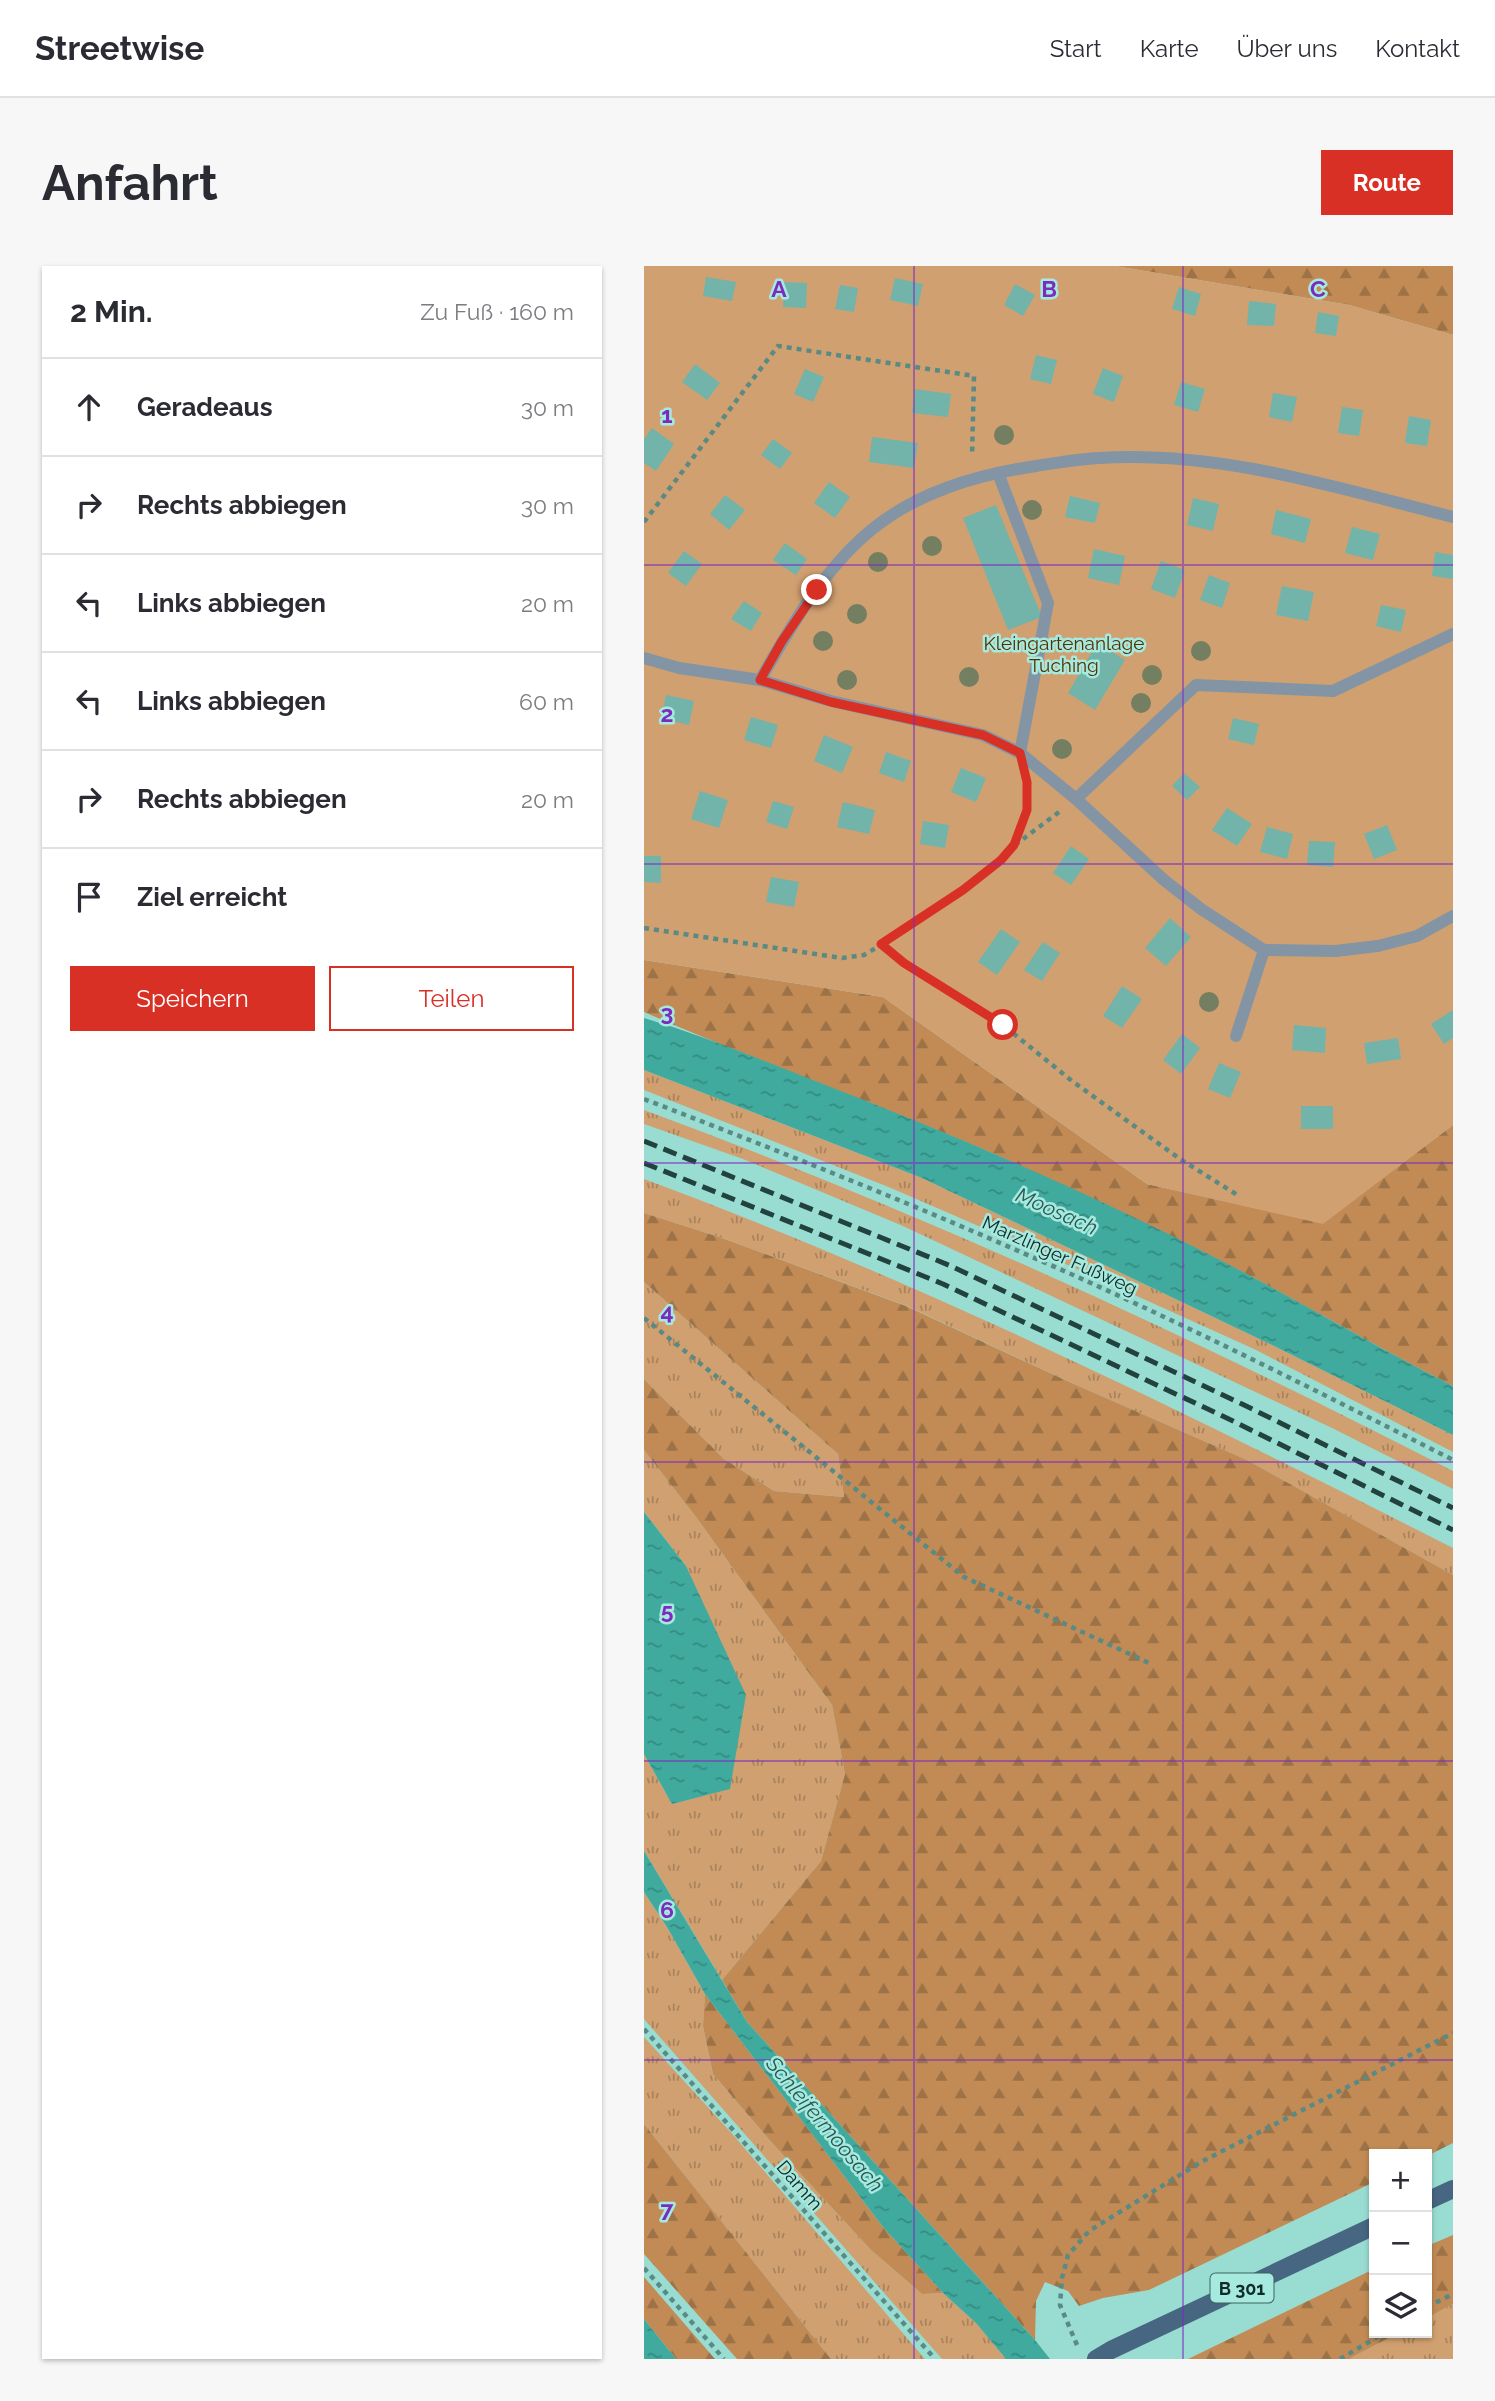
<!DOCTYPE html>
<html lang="de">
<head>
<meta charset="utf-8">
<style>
  :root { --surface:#fff; --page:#f7f7f7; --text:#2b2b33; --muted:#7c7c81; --line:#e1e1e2; --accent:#d93025 }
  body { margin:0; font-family:Raleway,sans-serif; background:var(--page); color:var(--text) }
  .controls { position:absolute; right:21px; bottom:21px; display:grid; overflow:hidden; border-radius:0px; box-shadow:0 2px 5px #0004 }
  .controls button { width:63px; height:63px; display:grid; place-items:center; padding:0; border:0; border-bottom:2px solid var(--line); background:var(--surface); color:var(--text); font:35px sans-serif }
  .stop { position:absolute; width:21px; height:21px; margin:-16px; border:5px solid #d93025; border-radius:50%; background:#fff }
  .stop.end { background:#d93025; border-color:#fff; box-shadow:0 2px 7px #0008 }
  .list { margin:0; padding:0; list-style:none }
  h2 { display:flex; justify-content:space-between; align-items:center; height:91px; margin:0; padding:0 28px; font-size:30px }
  h2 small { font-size:23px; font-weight:400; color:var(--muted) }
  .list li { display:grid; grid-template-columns:46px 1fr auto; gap:21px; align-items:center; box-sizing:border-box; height:98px; padding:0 28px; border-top:2px solid var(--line) }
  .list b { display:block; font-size:26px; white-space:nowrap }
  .list em { font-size:23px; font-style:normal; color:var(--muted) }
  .actions { display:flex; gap:14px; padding:21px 28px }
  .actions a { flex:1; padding:16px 0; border:2px solid var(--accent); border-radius:0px; text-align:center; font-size:24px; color:var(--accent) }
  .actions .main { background:var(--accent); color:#fff }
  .icon { flex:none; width:38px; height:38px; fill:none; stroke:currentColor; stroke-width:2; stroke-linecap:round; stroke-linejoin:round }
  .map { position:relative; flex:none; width:809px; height:2093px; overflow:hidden; border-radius:0px }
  header { display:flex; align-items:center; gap:42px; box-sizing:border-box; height:98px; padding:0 35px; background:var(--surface); border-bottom:2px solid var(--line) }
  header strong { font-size:33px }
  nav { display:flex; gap:38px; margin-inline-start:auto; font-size:24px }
  .intro { display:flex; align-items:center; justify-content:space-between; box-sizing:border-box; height:168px; padding:0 42px }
  h1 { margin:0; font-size:49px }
  .button { padding:18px 32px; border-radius:0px; background:var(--accent); color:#fff; font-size:24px; font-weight:700 }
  main { display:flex; gap:42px; padding:0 42px }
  aside { flex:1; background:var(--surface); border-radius:0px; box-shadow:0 2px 5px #0004 }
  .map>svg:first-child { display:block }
  .grass { fill:url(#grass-tufts) }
  .forest { fill:url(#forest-firs) }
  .garden { fill:#d1a070 }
  .water { fill:url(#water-ripples) }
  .building { fill:#72b3aa }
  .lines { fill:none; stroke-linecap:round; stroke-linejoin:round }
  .path { stroke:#5a8a84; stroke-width:4.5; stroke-dasharray:5 5; stroke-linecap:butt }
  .service { stroke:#8395a4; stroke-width:12 }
  .primary { stroke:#466681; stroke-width:18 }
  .rail { stroke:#22423e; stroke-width:5; stroke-dasharray:14 7; stroke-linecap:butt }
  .tree { fill:#747e60 }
  .route { stroke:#d93025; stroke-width:9 }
  .grid { fill:none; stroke:#7b2cbf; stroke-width:2; stroke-opacity:0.55 }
  .labels { text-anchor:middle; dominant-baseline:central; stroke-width:5; stroke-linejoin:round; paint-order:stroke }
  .shield { fill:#a6e9df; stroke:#3d645f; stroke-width:2 }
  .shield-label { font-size:18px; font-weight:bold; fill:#102b28 }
  .park-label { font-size:19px; fill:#553102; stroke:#a6e9df }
  .street-label { font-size:19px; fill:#102b28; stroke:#a6e9df }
  .water-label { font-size:21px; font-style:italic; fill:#2a5852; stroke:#a6e9df }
  .grid-label { font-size:23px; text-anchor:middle; font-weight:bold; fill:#7b2cbf; stroke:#a6e9df; stroke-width:5; stroke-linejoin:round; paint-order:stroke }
</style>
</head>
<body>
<header>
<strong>Streetwise</strong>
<nav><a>Start</a><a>Karte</a><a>Über uns</a><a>Kontakt</a></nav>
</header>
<div class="intro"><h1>Anfahrt</h1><a class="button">Route</a></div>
<main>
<aside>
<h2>2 Min.<small>Zu Fuß · 160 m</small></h2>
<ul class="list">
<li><svg class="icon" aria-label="ahead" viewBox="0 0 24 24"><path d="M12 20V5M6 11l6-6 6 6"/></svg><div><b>Geradeaus</b></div><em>30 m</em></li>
<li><svg class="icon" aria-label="right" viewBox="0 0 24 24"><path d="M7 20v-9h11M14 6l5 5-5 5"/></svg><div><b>Rechts abbiegen</b></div><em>30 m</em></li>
<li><svg class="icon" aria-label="left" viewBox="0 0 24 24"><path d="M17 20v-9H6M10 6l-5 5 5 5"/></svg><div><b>Links abbiegen</b></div><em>20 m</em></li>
<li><svg class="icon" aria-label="left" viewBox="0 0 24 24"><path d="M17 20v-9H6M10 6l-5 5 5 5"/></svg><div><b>Links abbiegen</b></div><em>60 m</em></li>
<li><svg class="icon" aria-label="right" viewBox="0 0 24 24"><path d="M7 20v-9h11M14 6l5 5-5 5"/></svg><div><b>Rechts abbiegen</b></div><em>20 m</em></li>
<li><svg class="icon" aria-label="arrive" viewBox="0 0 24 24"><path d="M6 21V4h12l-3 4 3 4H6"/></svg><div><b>Ziel erreicht</b></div></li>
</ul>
<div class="actions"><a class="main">Speichern</a><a>Teilen</a></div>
</aside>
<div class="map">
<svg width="809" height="2093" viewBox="0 0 809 2093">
  <defs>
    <pattern id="grass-tufts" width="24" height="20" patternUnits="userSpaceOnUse" patternTransform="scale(1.75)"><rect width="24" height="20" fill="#d1a070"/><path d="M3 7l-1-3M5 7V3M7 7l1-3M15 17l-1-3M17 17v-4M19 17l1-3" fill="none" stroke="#a8835c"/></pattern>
    <pattern id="forest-firs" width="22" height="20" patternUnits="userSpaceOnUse" patternTransform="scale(1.75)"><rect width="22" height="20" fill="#c28b55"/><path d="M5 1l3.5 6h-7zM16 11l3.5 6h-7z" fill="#9c7246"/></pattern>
    <pattern id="water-ripples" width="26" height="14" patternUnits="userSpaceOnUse" patternTransform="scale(1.75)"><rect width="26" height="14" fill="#40aa9e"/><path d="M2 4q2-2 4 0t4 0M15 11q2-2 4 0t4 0" fill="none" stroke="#348b81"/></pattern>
  </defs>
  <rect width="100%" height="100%" fill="#99dcd2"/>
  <g class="grass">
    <path d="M0,804L278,912L628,1079L809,1169V1186L610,1083L433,1003L247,922L0,824Z"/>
    <path d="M0,844C277,946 547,1070 809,1205V1223L688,1162L259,960L99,893L0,858Z"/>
    <path d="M0,913C278,1016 545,1148 809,1282V1309L603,1194L421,1114L263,1040L75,971L0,947Z"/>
    <path d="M0,1016L194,1188L200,1231L130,1225L80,1193L0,1113Z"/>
    <path d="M0,1184L52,1251L188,1439L201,1508L177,1595L78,1714L0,1585V1488L28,1538L42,1300L0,1246Z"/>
    <path d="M0,1626L23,1661L61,1728L59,1760L69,1808L129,1878L227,1984L278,2028L299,2027L332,2057L362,2093H298L0,1753Z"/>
    <path d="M0,1771L91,1871L281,2093H187L0,1858Z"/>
    <path d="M809,2038V2093H705L754,2067H783V2052Z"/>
  </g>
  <g class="forest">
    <path d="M471,0H809V69L705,39Z"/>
    <path d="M0,694L239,731L503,918L679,957L809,859V1120C730,1080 654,1034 575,994C514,963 451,934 388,905C261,847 128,802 0,746Z"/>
    <path d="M0,947L75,971L262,1040L421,1114L603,1194L809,1309V1877L783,1890L730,1888V1916L505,2024L459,2032L435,2040L424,2025L401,2016L392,2035L391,2074L103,1756L78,1714L177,1595L201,1508L188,1439L52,1251L0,1184V1113L80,1193L130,1225L200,1231L194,1188L0,1016Z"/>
    <path d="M61,1728L239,1961L299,2027L278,2028L227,1984L129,1878L69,1808L59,1760Z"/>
    <path d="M0,1858L187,2093H93L0,1988Z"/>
    <path d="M809,1969V2038L783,2052V1980Z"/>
    <path d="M730,2003V2067H754L705,2093H544Z"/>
    <path d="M0,2011L71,2093H32L0,2053Z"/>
  </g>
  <path class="garden" d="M0,0H471L705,39L809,69V859L679,958L503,918L239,731L0,694Z"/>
  <g class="water">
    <path d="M0,752C61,770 120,795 179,818C314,870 447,928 576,994C654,1034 730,1080 809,1120V1169L628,1079L278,912L0,804Z"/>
    <path d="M0,1246L42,1300L102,1429L86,1523L28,1538L0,1488Z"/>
    <path d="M0,1585L103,1756L391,2074L406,2093H362L332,2057L299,2027L239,1961L61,1728L23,1661L0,1626Z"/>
    <path d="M0,2053L32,2093H0Z"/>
  </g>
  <g class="building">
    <path d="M62,11L92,16L88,35L59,30Z"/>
    <path d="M251,12L279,18L274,40L246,34Z"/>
    <path d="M140,16L163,17L162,42L139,41Z"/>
    <path d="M371,18L391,29L379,50L360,39Z"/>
    <path d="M196,19L214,22L210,46L191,43Z"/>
    <path d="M535,21L557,28L551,50L528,43Z"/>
    <path d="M605,35L632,38L630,60L603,59Z"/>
    <path d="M674,46L695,50L692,70L671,67Z"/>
    <path d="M392,89L413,94L407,118L386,113Z"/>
    <path d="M51,98L76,117L63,134L38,116Z"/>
    <path d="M459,102L479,110L470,136L449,128Z"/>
    <path d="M161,103L180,111L169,136L150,128Z"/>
    <path d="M537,116L561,123L554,146L530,139Z"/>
    <path d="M271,123L307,128L304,151L268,147Z"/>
    <path d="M629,127L653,131L648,156L625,151Z"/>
    <path d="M698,141L719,144L715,170L694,167Z"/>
    <path d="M765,150L787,154L783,180L761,177Z"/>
    <path d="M8,162L30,178L12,205L0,197V173Z"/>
    <path d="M228,171L274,177L270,202L225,196Z"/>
    <path d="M129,173L148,187L136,203L117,189Z"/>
    <path d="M185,216L206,231L191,252L170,237Z"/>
    <path d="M81,229L101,244L85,264L66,248Z"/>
    <path d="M426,230L456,237L451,257L421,251Z"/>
    <path d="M549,232L575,238L569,265L543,259Z"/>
    <path d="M352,239L398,351L364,364L319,252Z"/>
    <path d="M632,244L667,253L661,277L627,268Z"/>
    <path d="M708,261L736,268L729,294L701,287Z"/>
    <path d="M141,277L163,293L152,309L129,294Z"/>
    <path d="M450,283L481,290L475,319L444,312Z"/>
    <path d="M40,285L58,298L42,320L24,307Z"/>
    <path d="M791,286L809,289V313L788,310Z"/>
    <path d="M517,295L541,304L531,332L507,323Z"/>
    <path d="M565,309L586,317L578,342L556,334Z"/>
    <path d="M638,320L670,326L664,355L632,349Z"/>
    <path d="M100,335L118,347L107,365L87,353Z"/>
    <path d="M737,339L762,344L757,366L732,360Z"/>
    <path d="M453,377L481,394L451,444L424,427Z"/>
    <path d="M22,429L50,435L45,459L17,452Z"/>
    <path d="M107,451L134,459L127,482L100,474Z"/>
    <path d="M589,452L615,458L610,479L584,473Z"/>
    <path d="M180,469L209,481L198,507L170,495Z"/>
    <path d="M242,486L267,495L260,516L235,507Z"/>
    <path d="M317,502L342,512L332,536L307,526Z"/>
    <path d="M540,507L556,521L543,534L528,520Z"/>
    <path d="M56,525L84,534L75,562L47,553Z"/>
    <path d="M129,535L150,541L143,563L122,556Z"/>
    <path d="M199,536L231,544L225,568L193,561Z"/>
    <path d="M583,542L608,558L593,580L568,564Z"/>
    <path d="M279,555L305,559L301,582L276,578Z"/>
    <path d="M743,559L753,584L730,593L720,568Z"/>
    <path d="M623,561L649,568L643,593L616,586Z"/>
    <path d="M665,575L691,576L689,601L663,599Z"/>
    <path d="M427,580L445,593L427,619L409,607Z"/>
    <path d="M0,590H17V617L0,616Z"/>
    <path d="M127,611L155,616L150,641L122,636Z"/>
    <path d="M526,652L547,671L522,700L501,682Z"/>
    <path d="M357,663L376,676L353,709L334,696Z"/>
    <path d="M399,676L416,687L398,715L380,704Z"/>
    <path d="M478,720L498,733L478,762L459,750Z"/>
    <path d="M809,744V772L800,778L787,758Z"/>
    <path d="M650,759L682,762L681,787L648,784Z"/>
    <path d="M538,768L556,782L537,808L519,794Z"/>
    <path d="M754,772L757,793L723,798L720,777Z"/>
    <path d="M575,797L597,806L586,832L564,823Z"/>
    <rect x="657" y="840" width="32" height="23"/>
  </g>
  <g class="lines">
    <g class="path">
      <path d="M0,256L134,80L330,110L328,190"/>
      <path d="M371,579L415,546"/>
      <path d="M0,662L198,692L220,689L262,664L357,594L370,579L383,544V523"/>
      <path d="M237,678L259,697L359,759L428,815L536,893L595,930"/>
      <path d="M0,833C127,882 254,932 379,987C525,1050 667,1122 809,1194"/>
      <path d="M0,1052L320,1311L505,1397"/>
      <path d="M0,1763L291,2093"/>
      <path d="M0,2002L80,2093"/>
      <path d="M783,2041L809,2028"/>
      <path d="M433,2079L416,2039L418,2012L424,1989L445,1965L557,1896L809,1767"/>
      <path d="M696,2093L740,2067"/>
    </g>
    <g class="service">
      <path d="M354,207L404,337L376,487"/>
      <path d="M0,392L35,402L116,414L187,435L339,469L376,487L432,533L520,614L557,643L620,684L691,685L734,680L773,670L809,650"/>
      <path d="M116,414C146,362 179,304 226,265C273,226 332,209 392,200C412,197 434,193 455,192C575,184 693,222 809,251"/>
      <path d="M432,533L552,419L689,425L809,368"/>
      <path d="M592,770L620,684"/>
    </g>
    <g class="primary">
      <path d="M783,1935L809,1923"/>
      <path d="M452,2093L467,2084L730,1960"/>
    </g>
    <g class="rail">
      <path d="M0,875L307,1000L598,1138L809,1242"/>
      <path d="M0,897L299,1018L589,1155L809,1264"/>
    </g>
  </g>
  <g class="tree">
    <circle cx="360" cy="169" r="10"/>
    <circle cx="388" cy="244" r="10"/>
    <circle cx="288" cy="280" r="10"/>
    <circle cx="234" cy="296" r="10"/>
    <circle cx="213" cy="348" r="10"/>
    <circle cx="179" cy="375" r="10"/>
    <circle cx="557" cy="385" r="10"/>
    <circle cx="508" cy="409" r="10"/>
    <circle cx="325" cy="411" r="10"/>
    <circle cx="203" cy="414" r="10"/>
    <circle cx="497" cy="437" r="10"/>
    <circle cx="418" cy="483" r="10"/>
    <circle cx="565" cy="736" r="10"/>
  </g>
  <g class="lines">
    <path class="route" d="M173,324L138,375L116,414L187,436L339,469L376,487L383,516V544L370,579L357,594L319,624L237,678L260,697L359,759"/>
  </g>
  <path class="grid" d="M270,0V2093M539,0V2093M0,299H809M0,598H809M0,897H809M0,1196H809M0,1495H809M0,1794H809"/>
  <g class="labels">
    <rect class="shield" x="566.5" y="2007.5" width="63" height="29" rx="5"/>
    <g class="shield-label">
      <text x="598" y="2022">B 301</text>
    </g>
    <g class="park-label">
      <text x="420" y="377">Kleingartenanlage<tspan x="420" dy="22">Tuching</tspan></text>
    </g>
    <g class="street-label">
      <text transform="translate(416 989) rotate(24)">Marzlinger Fußweg</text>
      <text transform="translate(156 1919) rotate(49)">Damm</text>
    </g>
    <g class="water-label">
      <text transform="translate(413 945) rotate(24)">Moosach</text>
      <text transform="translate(181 1858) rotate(50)">Schleifermoosach</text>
    </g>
  </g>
  <g class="grid-label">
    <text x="135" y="31">A</text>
    <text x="405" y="31">B</text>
    <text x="674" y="31">C</text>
    <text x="23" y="157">1</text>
    <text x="23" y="456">2</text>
    <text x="23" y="755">3</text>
    <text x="23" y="1054">4</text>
    <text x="23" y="1353">5</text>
    <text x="23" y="1652">6</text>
    <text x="23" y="1951">7</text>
  </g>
</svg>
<div class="controls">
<button>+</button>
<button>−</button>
<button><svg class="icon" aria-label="layers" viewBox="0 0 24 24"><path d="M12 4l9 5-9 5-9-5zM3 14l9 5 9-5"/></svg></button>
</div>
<div class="stop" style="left:359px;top:759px"></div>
<div class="stop end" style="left:173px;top:324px"></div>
</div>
</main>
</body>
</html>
